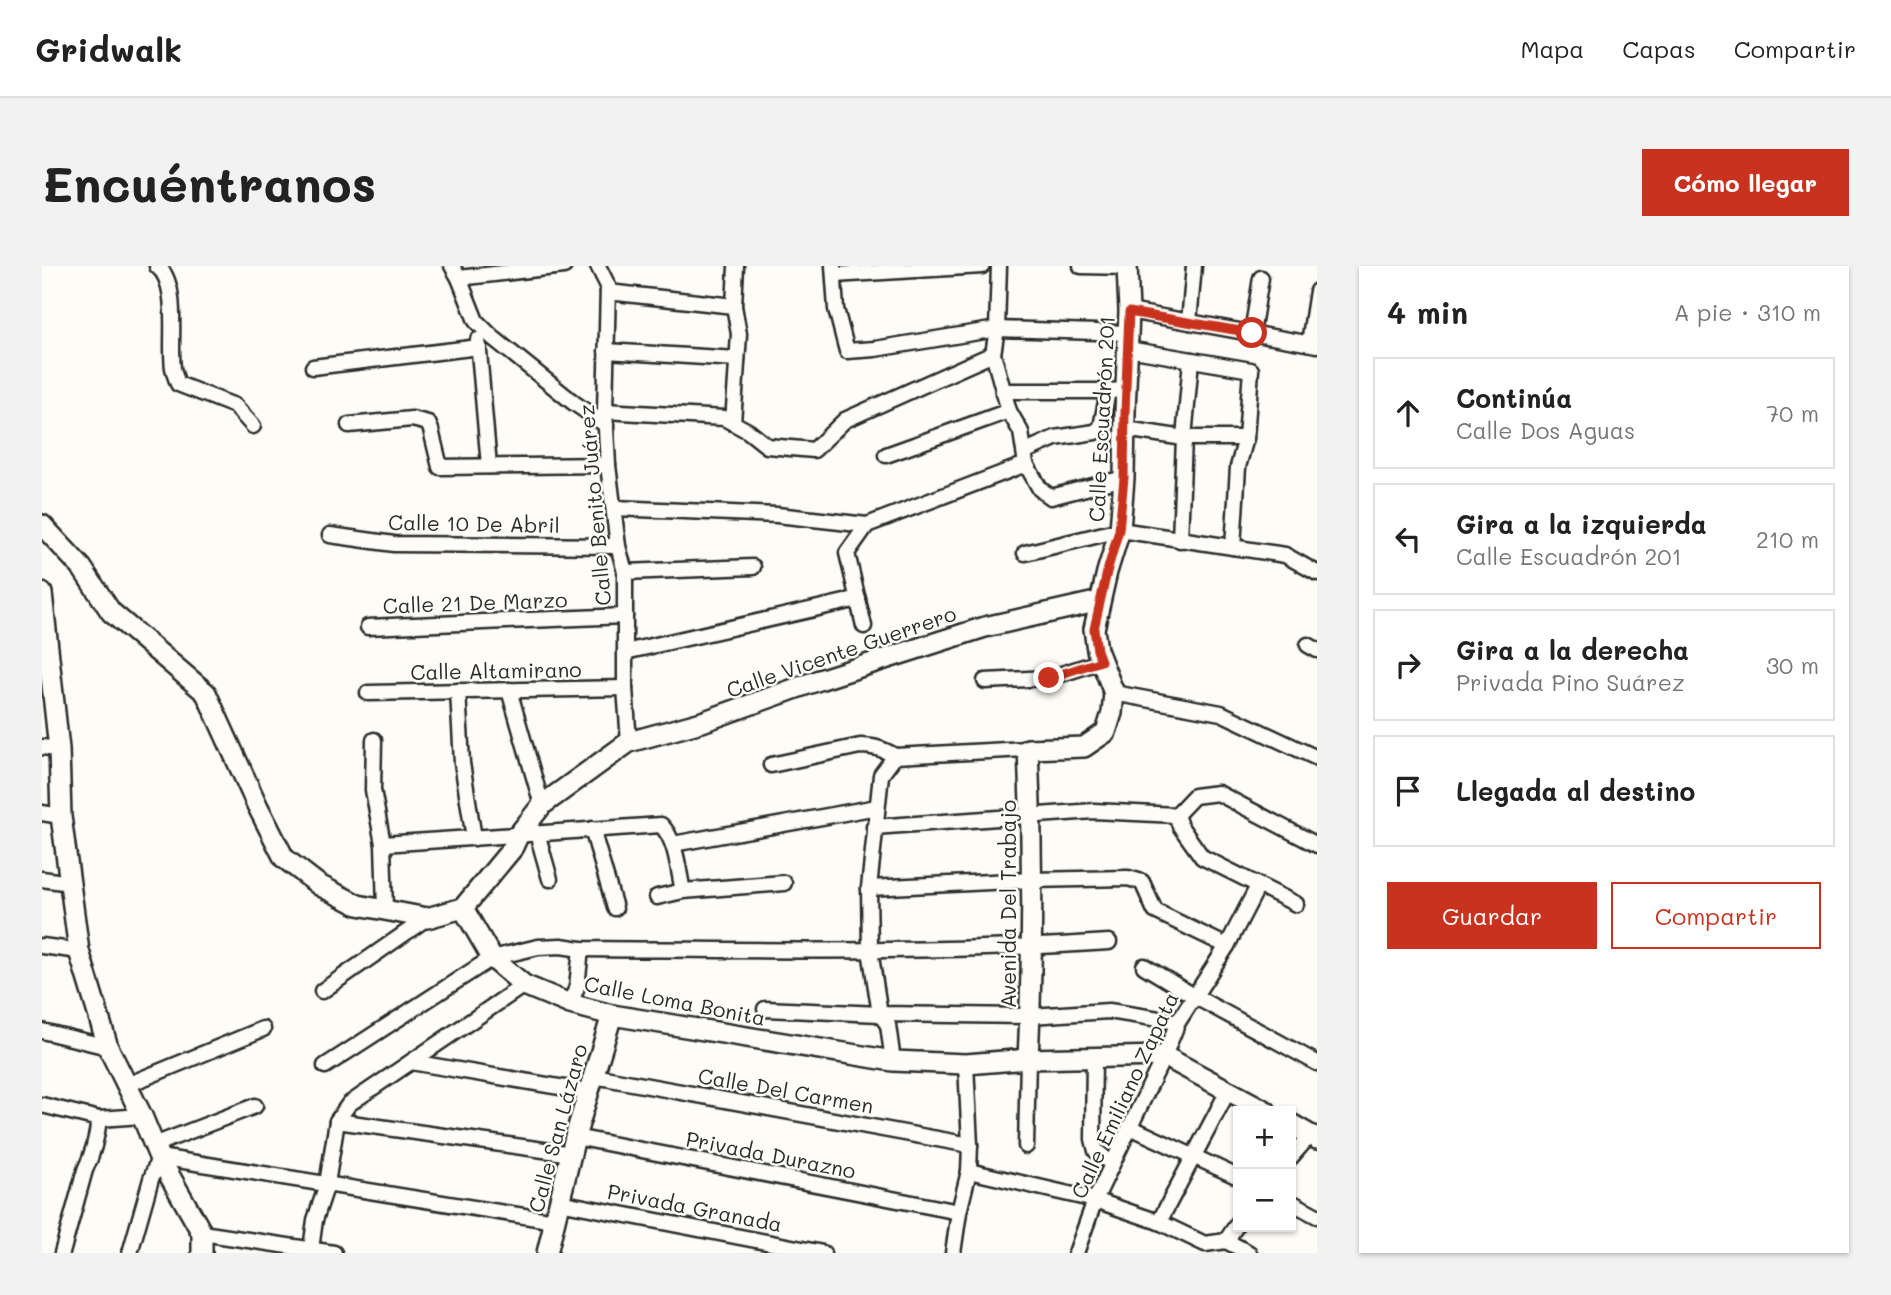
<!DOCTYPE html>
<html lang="es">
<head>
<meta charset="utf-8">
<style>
  :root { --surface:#fff; --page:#f2f2f2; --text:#222; --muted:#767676; --line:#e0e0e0; --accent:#c8321e }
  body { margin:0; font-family:Mali,sans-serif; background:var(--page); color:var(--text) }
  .controls { position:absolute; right:21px; bottom:21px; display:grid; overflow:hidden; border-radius:0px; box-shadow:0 2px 5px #0004 }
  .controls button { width:63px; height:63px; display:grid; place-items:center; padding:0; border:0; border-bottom:2px solid var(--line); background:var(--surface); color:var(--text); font:35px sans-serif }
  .stop { position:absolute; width:21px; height:21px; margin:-16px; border:5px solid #c8321e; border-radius:50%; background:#fff }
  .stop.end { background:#c8321e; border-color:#fff; box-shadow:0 2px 7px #0008 }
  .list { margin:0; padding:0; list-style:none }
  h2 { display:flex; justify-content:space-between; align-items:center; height:91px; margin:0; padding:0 28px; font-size:30px }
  h2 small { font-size:23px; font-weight:400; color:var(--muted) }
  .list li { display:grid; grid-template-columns:46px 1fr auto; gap:21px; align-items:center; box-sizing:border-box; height:112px; margin:0 14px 14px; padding:0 14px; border:2px solid var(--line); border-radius:0px }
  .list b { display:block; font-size:26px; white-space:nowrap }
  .list p { margin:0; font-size:23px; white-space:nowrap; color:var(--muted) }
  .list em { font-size:23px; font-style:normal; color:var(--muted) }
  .actions { display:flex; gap:14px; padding:21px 28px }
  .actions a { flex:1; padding:16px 0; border:2px solid var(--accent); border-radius:0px; text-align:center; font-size:24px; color:var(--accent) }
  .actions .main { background:var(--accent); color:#fff }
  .icon { flex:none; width:38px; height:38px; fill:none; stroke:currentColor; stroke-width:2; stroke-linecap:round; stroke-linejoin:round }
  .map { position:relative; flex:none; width:1275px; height:987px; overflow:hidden; border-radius:0px }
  header { display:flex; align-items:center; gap:42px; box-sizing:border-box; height:98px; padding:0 35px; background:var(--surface); border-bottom:2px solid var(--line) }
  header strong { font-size:33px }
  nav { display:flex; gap:38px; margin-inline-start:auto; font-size:24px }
  .intro { display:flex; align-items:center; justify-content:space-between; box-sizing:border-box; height:168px; padding:0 42px }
  h1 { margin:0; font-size:49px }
  .button { padding:18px 32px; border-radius:0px; background:var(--accent); color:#fff; font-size:24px; font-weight:700 }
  main { display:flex; gap:42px; padding:0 42px }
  aside { flex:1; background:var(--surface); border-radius:0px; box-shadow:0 2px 5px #0004 }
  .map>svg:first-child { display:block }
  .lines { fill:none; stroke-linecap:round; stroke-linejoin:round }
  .street-casing { stroke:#2b2b2b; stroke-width:19 }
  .secondary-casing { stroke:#2b2b2b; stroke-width:24 }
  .street { stroke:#fdfcf7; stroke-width:14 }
  .secondary { stroke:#fdfcf7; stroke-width:19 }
  .route { stroke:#c8321e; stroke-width:9 }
  .labels { text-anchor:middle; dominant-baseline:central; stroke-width:5; stroke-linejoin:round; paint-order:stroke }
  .street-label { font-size:21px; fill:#2b2b2b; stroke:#fdfcf7 }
</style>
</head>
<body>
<header>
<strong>Gridwalk</strong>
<nav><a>Mapa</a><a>Capas</a><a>Compartir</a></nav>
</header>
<div class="intro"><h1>Encuéntranos</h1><a class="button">Cómo llegar</a></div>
<main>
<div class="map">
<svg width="1275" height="987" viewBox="0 0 1275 987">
  <rect width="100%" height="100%" fill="#fdfcf7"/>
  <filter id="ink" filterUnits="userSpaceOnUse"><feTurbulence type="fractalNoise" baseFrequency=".0143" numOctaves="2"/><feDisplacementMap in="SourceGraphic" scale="14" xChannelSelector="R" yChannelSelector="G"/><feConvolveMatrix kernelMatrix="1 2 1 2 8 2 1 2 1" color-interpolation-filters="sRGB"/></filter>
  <g filter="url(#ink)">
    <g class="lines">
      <g class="street-casing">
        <g id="street">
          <path d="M115,0C138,17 127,75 131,102C132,107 134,113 136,118L193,140L211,160"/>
          <path d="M410,0L417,12L434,55L450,71L532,137L564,159"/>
          <path d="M556,0L566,20L563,145L566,199L576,280L583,306V422L587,476"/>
          <path d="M791,0L794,43L805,85L833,83L955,63L1087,67"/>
          <path d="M1039,0L1085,1"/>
          <path d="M792,9L940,0"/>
          <path d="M417,12L522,0"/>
          <path d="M566,26L692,40"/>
          <path d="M1087,45L1275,79"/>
          <path d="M1147,56L1152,0"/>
          <path d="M1210,67L1219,12"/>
          <path d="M436,74L447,200"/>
          <path d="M1267,77L1275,25"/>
          <path d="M1086,83L1209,104L1204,172L1196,201L1191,281"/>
          <path d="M564,85L695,93"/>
          <path d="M271,101L437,81"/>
          <path d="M961,125H1066L1084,124"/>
          <path d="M563,145L682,152L706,165L725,180L772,184L803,154L951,88"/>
          <path d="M691,157L697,68L692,40L694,0"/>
          <path d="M307,159L370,153L386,157L389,164L398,201L566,199"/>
          <path d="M1083,163L1142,172H1204"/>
          <path d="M984,185L1013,172L1053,166L1059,161L1066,125"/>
          <path d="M844,189L967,145"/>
          <path d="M984,198L998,223L1009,231L1082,212"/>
          <path d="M572,242L735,249L825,259"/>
          <path d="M288,269L352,278L576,280"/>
          <path d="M1138,274L1142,172L1149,94"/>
          <path d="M983,287L1078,264L1243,289L1275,307"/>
          <path d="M583,306L711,301"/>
          <path d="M822,360L805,287L825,259L984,198L979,166L967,145L951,88L955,63L957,0"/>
          <path d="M326,361L583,350"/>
          <path d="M1266,379L1275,384"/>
          <path d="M583,386L816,333"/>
          <path d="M943,415L1007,412L1060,395"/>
          <path d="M467,424L500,539"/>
          <path d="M416,425L420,497L432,572"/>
          <path d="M326,427L583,422"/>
          <path d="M1072,427L1179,447L1275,492"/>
          <path d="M332,474L331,524L341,578L343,644"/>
          <path d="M0,481L17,483"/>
          <path d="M853,490L986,483"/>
          <path d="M729,499L818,480C832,480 841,483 853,490"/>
          <path d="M0,547L19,550"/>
          <path d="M1134,549L1138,560L1160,591L1254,638"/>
          <path d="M832,561L1052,545L1134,549L1152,530L1176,527L1275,579"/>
          <path d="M550,563L573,642"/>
          <path d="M495,567L508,613"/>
          <path d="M341,578L619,559C635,575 636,604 641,625"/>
          <path d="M631,578L835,541"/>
          <path d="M0,613L28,617"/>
          <path d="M827,622L989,614L1086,612L1100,616L1113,645L1185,680"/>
          <path d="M615,631L641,625L742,617"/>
          <path d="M0,680L37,685"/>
          <path d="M1102,700L1152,730L1275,797"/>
          <path d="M280,725L385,652"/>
          <path d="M528,738L535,721L539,683"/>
          <path d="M723,743L838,748L988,750L1067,745L1136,756"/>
          <path d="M0,765L66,781"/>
          <path d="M1052,791L1051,873L1054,885L1070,898"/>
          <path d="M851,795L846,759L838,748L828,684L827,622L839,509L853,490"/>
          <path d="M369,796L547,826"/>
          <path d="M283,800L450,692L496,681L519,680L539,683C715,684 891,688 1067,676"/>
          <path d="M552,810L928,879"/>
          <path d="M85,819L221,763"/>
          <path d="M0,839L57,853L100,850"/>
          <path d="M295,855L530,888"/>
          <path d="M1088,861L1196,911"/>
          <path d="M533,871L917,946"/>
          <path d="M112,879L213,840"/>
          <path d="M984,880L986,793"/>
          <path d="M1249,891L1268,869"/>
          <path d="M927,905L1053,934L1117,956L1163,978L1184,975L1207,987"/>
          <path d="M517,936L781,987"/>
          <path d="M1249,936L1275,950"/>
          <path d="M1117,956L1186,825"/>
          <path d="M160,967L292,987"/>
          <path d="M1184,975L1196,957"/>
          <path d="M269,983L273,954L285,918L295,855L307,838L482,719"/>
          <path d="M20,987L43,904C51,888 55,871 57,853"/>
          <path d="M88,987L109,913L117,891L513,955"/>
          <path d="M911,987L917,946L927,905L928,879L924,798"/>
          <path d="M1034,987L1053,934L1122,790L1136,756L1185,680L1216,620"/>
        </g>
      </g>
      <g class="secondary-casing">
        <g id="secondary">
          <path d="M0,259L40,302L69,346L164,427L215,539L242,592L277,619L316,639L385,652L421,642"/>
          <path d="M0,327L17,483L19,550L37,685L66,781L100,850L117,891L160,967V987"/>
          <path d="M421,642L450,692L482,719L528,738L570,749L851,795L924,798L986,793L1122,790L1224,845"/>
          <path d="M421,642L470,583L477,568L500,539L587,476L660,456L777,414L943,361L1058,335"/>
          <path d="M986,793C991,689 991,586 986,483L1042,481L1064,466L1070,447L1072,427L1055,384L1052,363L1065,306L1078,264L1082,212L1083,146L1087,45L1085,0"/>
          <path d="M1249,858L1275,873"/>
          <path d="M505,987L533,871L570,749"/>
        </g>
      </g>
      <use href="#street" class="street"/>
      <use href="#secondary" class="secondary"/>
    </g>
  </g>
  <g class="lines" filter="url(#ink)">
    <path class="route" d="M1007,412L1059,395L1055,384L1052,363L1065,306L1077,264L1082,212L1083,146L1087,46L1210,67"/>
  </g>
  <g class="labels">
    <g class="street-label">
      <text transform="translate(1059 153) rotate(-87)">Calle Escuadrón 201</text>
      <text transform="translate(552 239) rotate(-95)">Calle Benito Juárez</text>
      <text transform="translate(432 257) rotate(1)">Calle 10 De Abril</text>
      <text transform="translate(433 336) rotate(-2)">Calle 21 De Marzo</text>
      <text transform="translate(799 385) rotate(-19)">Calle Vicente Guerrero</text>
      <text transform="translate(454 404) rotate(-1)">Calle Altamirano</text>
      <text transform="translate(965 638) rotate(-90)">Avenida Del Trabajo</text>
      <text transform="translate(633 734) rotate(11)">Calle Loma Bonita</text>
      <text transform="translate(744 824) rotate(10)">Calle Del Carmen</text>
      <text transform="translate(1082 829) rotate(-65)">Calle Emiliano Zapata</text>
      <text transform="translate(515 862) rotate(-75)">Calle San Lázaro</text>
      <text transform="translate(729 888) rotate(11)">Privada Durazno</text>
      <text transform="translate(653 941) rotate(11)">Privada Granada</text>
    </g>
  </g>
</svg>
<div class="controls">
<button>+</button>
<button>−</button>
</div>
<div class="stop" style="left:1210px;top:67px"></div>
<div class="stop end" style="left:1007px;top:412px"></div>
</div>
<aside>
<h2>4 min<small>A pie · 310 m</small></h2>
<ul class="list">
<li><svg class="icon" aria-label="ahead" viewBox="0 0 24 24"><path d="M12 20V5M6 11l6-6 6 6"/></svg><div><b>Continúa</b><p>Calle Dos Aguas</p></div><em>70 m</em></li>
<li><svg class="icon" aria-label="left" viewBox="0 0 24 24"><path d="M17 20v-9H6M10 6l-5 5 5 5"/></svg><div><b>Gira a la izquierda</b><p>Calle Escuadrón 201</p></div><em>210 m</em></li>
<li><svg class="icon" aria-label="right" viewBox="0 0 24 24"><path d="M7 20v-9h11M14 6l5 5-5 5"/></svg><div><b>Gira a la derecha</b><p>Privada Pino Suárez</p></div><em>30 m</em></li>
<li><svg class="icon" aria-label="arrive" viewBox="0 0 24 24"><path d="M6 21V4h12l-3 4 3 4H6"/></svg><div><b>Llegada al destino</b></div></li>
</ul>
<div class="actions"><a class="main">Guardar</a><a>Compartir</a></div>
</aside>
</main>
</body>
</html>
